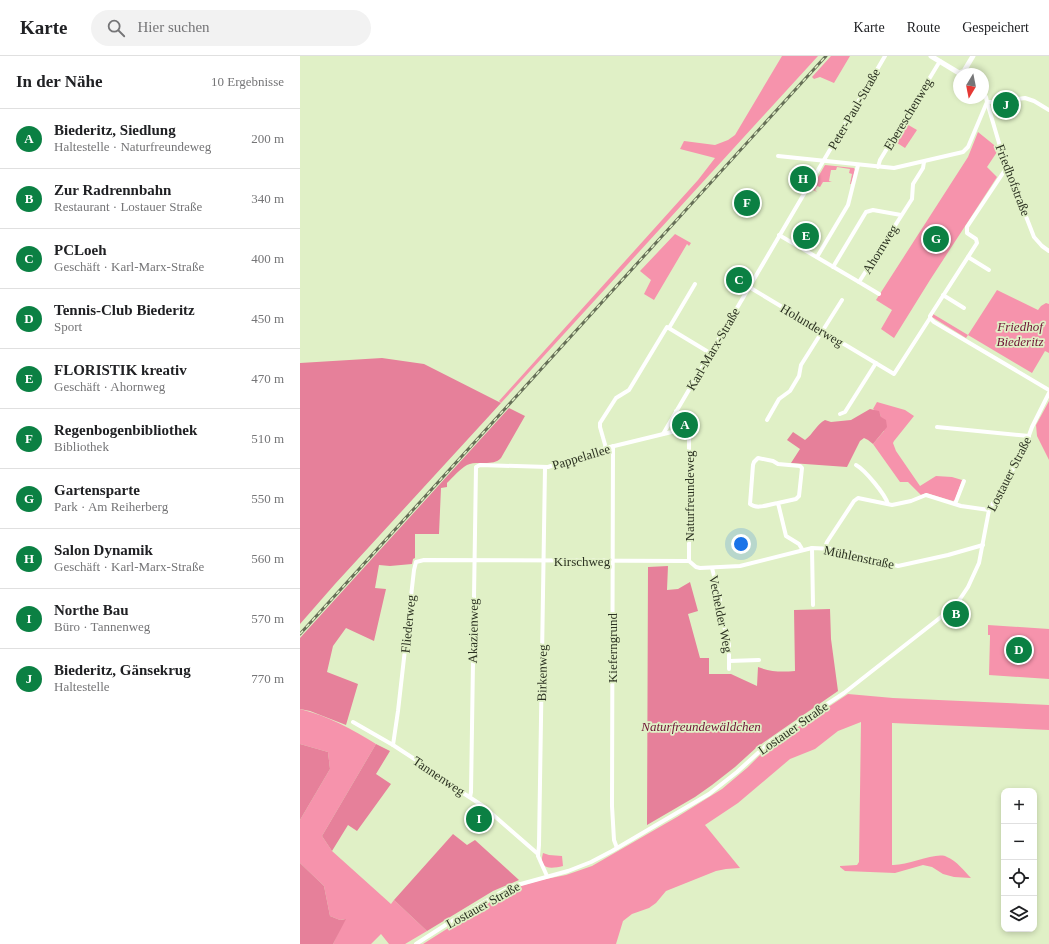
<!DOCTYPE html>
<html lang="de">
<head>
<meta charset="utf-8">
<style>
  :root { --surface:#fff; --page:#f2f2f2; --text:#202124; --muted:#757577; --line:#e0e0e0; --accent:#0b8043 }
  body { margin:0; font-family:Georgia,serif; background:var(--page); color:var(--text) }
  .controls { position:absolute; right:12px; bottom:12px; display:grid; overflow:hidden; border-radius:8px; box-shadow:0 2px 6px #0003 }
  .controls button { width:36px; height:36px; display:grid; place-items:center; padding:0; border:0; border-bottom:1px solid var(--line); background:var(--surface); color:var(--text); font:20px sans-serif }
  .compass { position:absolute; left:653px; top:12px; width:36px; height:36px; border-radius:50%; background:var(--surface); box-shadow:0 2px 6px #0003; rotate:190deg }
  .you { position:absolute; left:441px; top:488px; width:14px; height:14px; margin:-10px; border:3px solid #fff; border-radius:50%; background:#1a73e8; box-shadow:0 0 0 6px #1a73e833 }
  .badge { display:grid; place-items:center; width:26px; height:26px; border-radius:50%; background:var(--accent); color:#fff; font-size:13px; font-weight:700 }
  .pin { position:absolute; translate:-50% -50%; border:2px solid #fff; box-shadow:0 1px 4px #0006 }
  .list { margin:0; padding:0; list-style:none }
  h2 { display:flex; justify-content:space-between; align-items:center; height:52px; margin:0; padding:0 16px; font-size:17px }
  h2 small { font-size:13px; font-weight:400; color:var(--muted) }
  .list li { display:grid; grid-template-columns:26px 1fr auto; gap:12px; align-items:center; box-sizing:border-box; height:60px; padding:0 16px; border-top:1px solid var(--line) }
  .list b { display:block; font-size:15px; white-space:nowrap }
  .list p { margin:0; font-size:13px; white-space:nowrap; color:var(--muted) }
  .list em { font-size:13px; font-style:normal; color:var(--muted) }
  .icon { flex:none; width:22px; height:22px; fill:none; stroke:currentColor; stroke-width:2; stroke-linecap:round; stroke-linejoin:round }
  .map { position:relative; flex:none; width:749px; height:888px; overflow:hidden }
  header { display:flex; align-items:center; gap:24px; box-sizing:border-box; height:56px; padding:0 20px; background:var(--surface); border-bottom:1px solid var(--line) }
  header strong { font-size:19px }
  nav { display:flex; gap:22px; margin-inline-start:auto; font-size:14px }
  .search { width:280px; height:36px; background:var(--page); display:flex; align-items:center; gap:10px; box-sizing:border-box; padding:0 14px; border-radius:22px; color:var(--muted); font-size:15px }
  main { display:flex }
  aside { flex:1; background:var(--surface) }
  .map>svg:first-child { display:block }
  .green { fill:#f693ac }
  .forest { fill:#e6809a }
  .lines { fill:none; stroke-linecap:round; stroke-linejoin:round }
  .minor { stroke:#fff; stroke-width:4 }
  .tertiary { stroke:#fff; stroke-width:5 }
  .rail-casing { stroke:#667057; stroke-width:3 }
  .rail { stroke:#e0f0c6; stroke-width:1.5; stroke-dasharray:4.5; stroke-linecap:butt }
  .labels { text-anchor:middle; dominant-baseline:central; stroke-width:3.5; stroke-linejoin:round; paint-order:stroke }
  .street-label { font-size:13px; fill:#2c3222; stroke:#e0f0c6 }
  .park-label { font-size:13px; font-style:italic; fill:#6e1235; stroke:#e0f0c6 }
</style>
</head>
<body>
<header>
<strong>Karte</strong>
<div class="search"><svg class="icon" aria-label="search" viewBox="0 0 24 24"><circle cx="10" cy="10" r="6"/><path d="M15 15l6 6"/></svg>Hier suchen</div>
<nav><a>Karte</a><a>Route</a><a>Gespeichert</a></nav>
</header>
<main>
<aside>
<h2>In der Nähe<small>10 Ergebnisse</small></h2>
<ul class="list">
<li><span class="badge">A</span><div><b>Biederitz, Siedlung</b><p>Haltestelle · Naturfreundeweg</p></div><em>200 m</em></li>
<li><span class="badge">B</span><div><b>Zur Radrennbahn</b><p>Restaurant · Lostauer Straße</p></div><em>340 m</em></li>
<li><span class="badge">C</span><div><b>PCLoeh</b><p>Geschäft · Karl-Marx-Straße</p></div><em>400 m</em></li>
<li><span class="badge">D</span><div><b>Tennis-Club Biederitz</b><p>Sport</p></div><em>450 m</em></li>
<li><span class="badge">E</span><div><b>FLORISTIK kreativ</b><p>Geschäft · Ahornweg</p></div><em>470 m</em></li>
<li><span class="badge">F</span><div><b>Regenbogenbibliothek</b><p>Bibliothek</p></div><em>510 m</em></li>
<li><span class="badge">G</span><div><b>Gartensparte</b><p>Park · Am Reiherberg</p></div><em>550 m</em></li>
<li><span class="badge">H</span><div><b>Salon Dynamik</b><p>Geschäft · Karl-Marx-Straße</p></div><em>560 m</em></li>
<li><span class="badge">I</span><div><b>Northe Bau</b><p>Büro · Tannenweg</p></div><em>570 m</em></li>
<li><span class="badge">J</span><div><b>Biederitz, Gänsekrug</b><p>Haltestelle</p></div><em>770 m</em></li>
</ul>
</aside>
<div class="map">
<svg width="749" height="888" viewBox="0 0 749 888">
  <rect width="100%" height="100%" fill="#e0f0c6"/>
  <g class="green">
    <path d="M482,0H518L201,347L199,345L398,124L415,102L380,93L384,85L415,89L428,84L435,79Z"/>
    <path d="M531,0H550L534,27L520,21L514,23L512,21Z"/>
    <path d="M605,67L617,74L605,92L594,85Z"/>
    <path d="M678,76L699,93L687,111L697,121L630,224L594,282L581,273L592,254L576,244L668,101Z"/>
    <path d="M525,109L554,112L555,114L551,128H547H550L552,118L549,117L550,113L537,111L536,114H531L529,125L532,126H523L520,131L517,130L515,134L517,136L511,133Z"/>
    <path d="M375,178L391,187L389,190L387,188L354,244L344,238L351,224L340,215Z"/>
    <path d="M697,234L738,254L741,250L746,247L749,248V297L745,295L732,317L668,279L666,282L632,261L633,258L668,279Z"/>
    <path d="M749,345V404L737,380L736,369Z"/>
    <path d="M577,346L605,354L614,360L594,385L593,387L596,395L620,430L636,420L652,421L662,424L655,444L653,445L626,437L621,439L608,426H600L573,388L584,375L580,358L573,353Z"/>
    <path d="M688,569L749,573V623L689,619L690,581V579H688Z"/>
    <path d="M548,638L593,642L749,649V674L592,667V809C608,810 637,795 647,801C657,805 664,815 671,822L654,821L643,818L632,811L623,809L595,817L545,815L540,811V810L557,809L559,806L561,666L538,675L515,693L490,703L438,747L405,769L440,812L426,813L416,815L366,835L356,847L349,852L332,858L323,865L316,888H123L180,852L217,831L241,824L266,819L292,810L377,761L422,733L447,712L464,695L483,681Z"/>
    <path d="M0,653C28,660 52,673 76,688L22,780L32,795L91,848L94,844L127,875L105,888H89L81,878L71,888H33L45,863L40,864L30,860L24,830L0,807V764L30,713L28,696L0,688Z"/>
    <path d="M243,797L249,799L262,800L263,810C251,813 238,814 243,797Z"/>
  </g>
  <g class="forest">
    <path d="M82,302L124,308L201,347L35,528L0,568V307Z"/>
    <path d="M209,352L225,360L201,402C193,411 177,404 167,409C161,412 152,422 147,427V431L141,432L139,478H115V502L113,503L112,508L90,510L79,509L75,532L86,533L74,585L46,572L33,590L27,616L58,628L46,669L10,655L0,653V582Z"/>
    <path d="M570,353L579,355L581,361L586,364L587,371L573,388L568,384L564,382L560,385L547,411L491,407L500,393L487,384L493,376L505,384C513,378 517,368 525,364L531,366L551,364Z"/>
    <path d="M368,510L367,534L378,533L390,526L398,555L388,558L400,602H409V618H431L457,630L458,611C471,616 481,616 495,615L494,554L530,553L531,583L538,635L457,691L435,711L412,729L395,741L347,769L348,511Z"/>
    <path d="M0,688L28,696L30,713L0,764Z"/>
    <path d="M76,688L90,695L76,718L91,728L57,775L48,769L32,795L22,780Z"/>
    <path d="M153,778L167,789L175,784L219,824L193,835L127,875L94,844Z"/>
    <path d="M0,807L24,830L30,860L40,864L46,863L33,888H0Z"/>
  </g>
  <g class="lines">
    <g class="minor">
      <path d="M683,36L686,41L687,46H697L725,42L734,45L749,54"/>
      <path d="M687,46L704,104L734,181L742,190L749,195"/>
      <path d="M478,100L594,112L663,96L668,91L687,46"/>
      <path d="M578,111L580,104L640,5"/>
      <path d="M707,111L667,171V177L676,183L677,187L630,260V262L634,266L749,334"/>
      <path d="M479,179L559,226"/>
      <path d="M517,201L548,149L558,109"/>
      <path d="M668,201L689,214"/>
      <path d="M533,211L566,156L573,154L601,159"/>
      <path d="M449,231L594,318L630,262"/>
      <path d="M579,238L559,226L612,143L613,128L623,112L624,106"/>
      <path d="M643,239L664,252"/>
      <path d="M369,272L395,228"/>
      <path d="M376,355L384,370L389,383V505"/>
      <path d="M540,358L545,356L576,307"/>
      <path d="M467,364L479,343L490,335L499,320L501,309L542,244"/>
      <path d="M637,371L729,380"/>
      <path d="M363,378L585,0"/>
      <path d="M313,390L312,750L314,784L317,792"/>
      <path d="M306,392L300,371V367L316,342L329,334L367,271L410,297"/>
      <path d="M556,409C565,414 585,438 588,448"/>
      <path d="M245,412L239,789L238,800L247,820"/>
      <path d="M478,447L496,443L499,440L502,412L500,410L478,408L473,405L458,402L454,406L453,409L450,448C457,454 470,448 478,447L486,480L499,488L502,493"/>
      <path d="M655,448L664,425"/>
      <path d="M512,492L513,549"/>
      <path d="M525,492L527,486L554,445L558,442L592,449L611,445L626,439L661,450L689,454"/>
      <path d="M389,505L396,511L400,512L440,510L512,492L534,493L598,510L648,499L683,489"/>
      <path d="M412,512L420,543L419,552L429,588V613"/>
      <path d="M429,605L459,604"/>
      <path d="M53,666L93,689L148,725L157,733L183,750L238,798"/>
      <path d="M93,689L98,655L114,514L116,506L124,504L389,505"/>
      <path d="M170,741L171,736L176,411L180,409L248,411L306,392L384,373"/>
      <path d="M116,888L147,868L210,831L268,815L291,806L312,795L409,738L437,716L471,685L544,637L641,561L660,543L668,531L679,507L689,454L723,396L732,371L749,337"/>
    </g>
    <path class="tertiary" d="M631,0L659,17L664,15L673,0"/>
    <g class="rail-casing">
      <path id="rail" d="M0,578L526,0"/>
    </g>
    <use href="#rail" class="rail"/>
  </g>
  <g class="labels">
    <g class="street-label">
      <text transform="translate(554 53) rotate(-60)">Peter-Paul-Straße</text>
      <text transform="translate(608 58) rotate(-59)">Ebereschenweg</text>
      <text transform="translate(713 124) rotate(69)">Friedhofstraße</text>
      <text transform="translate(580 193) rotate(-58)">Ahornweg</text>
      <text transform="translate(512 269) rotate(31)">Holunderweg</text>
      <text transform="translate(413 293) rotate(-60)">Karl-Marx-Straße</text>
      <text transform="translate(281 401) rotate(-17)">Pappelallee</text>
      <text transform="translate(709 418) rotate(-63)">Lostauer Straße</text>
      <text transform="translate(389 440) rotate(-90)">Naturfreundeweg</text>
      <text transform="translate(559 501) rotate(12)">Mühlenstraße</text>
      <text x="282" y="505">Kirschweg</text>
      <text transform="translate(421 558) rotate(79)">Vechelder Weg</text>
      <text transform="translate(108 568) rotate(-84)">Fliederweg</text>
      <text transform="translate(173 575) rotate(-89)">Akazienweg</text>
      <text transform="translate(312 592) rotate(-90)">Kieferngrund</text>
      <text transform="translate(242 617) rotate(-89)">Birkenweg</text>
      <text transform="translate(493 672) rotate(-35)">Lostauer Straße</text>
      <text transform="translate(139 720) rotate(34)">Tannenweg</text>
      <text transform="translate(183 849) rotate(-29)">Lostauer Straße</text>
    </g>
    <g class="park-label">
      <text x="720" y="270">Friedhof<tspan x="720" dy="15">Biederitz</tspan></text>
      <text x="401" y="670">Naturfreundewäldchen</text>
    </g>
  </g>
</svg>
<div class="controls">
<button>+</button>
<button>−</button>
<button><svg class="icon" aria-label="locate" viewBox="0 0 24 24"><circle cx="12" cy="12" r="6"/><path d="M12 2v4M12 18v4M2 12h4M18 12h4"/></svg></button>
<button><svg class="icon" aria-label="layers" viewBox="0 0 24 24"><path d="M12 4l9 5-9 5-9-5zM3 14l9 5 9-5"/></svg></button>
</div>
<svg class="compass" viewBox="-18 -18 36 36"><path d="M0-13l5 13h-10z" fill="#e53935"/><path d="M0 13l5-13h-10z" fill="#757577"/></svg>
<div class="you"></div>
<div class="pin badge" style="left:385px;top:369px">A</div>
<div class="pin badge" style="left:656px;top:558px">B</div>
<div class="pin badge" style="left:439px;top:224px">C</div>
<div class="pin badge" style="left:719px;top:594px">D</div>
<div class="pin badge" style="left:506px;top:180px">E</div>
<div class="pin badge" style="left:447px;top:147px">F</div>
<div class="pin badge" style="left:636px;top:183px">G</div>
<div class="pin badge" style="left:503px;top:123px">H</div>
<div class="pin badge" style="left:179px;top:763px">I</div>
<div class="pin badge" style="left:706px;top:49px">J</div>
</div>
</main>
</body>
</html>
